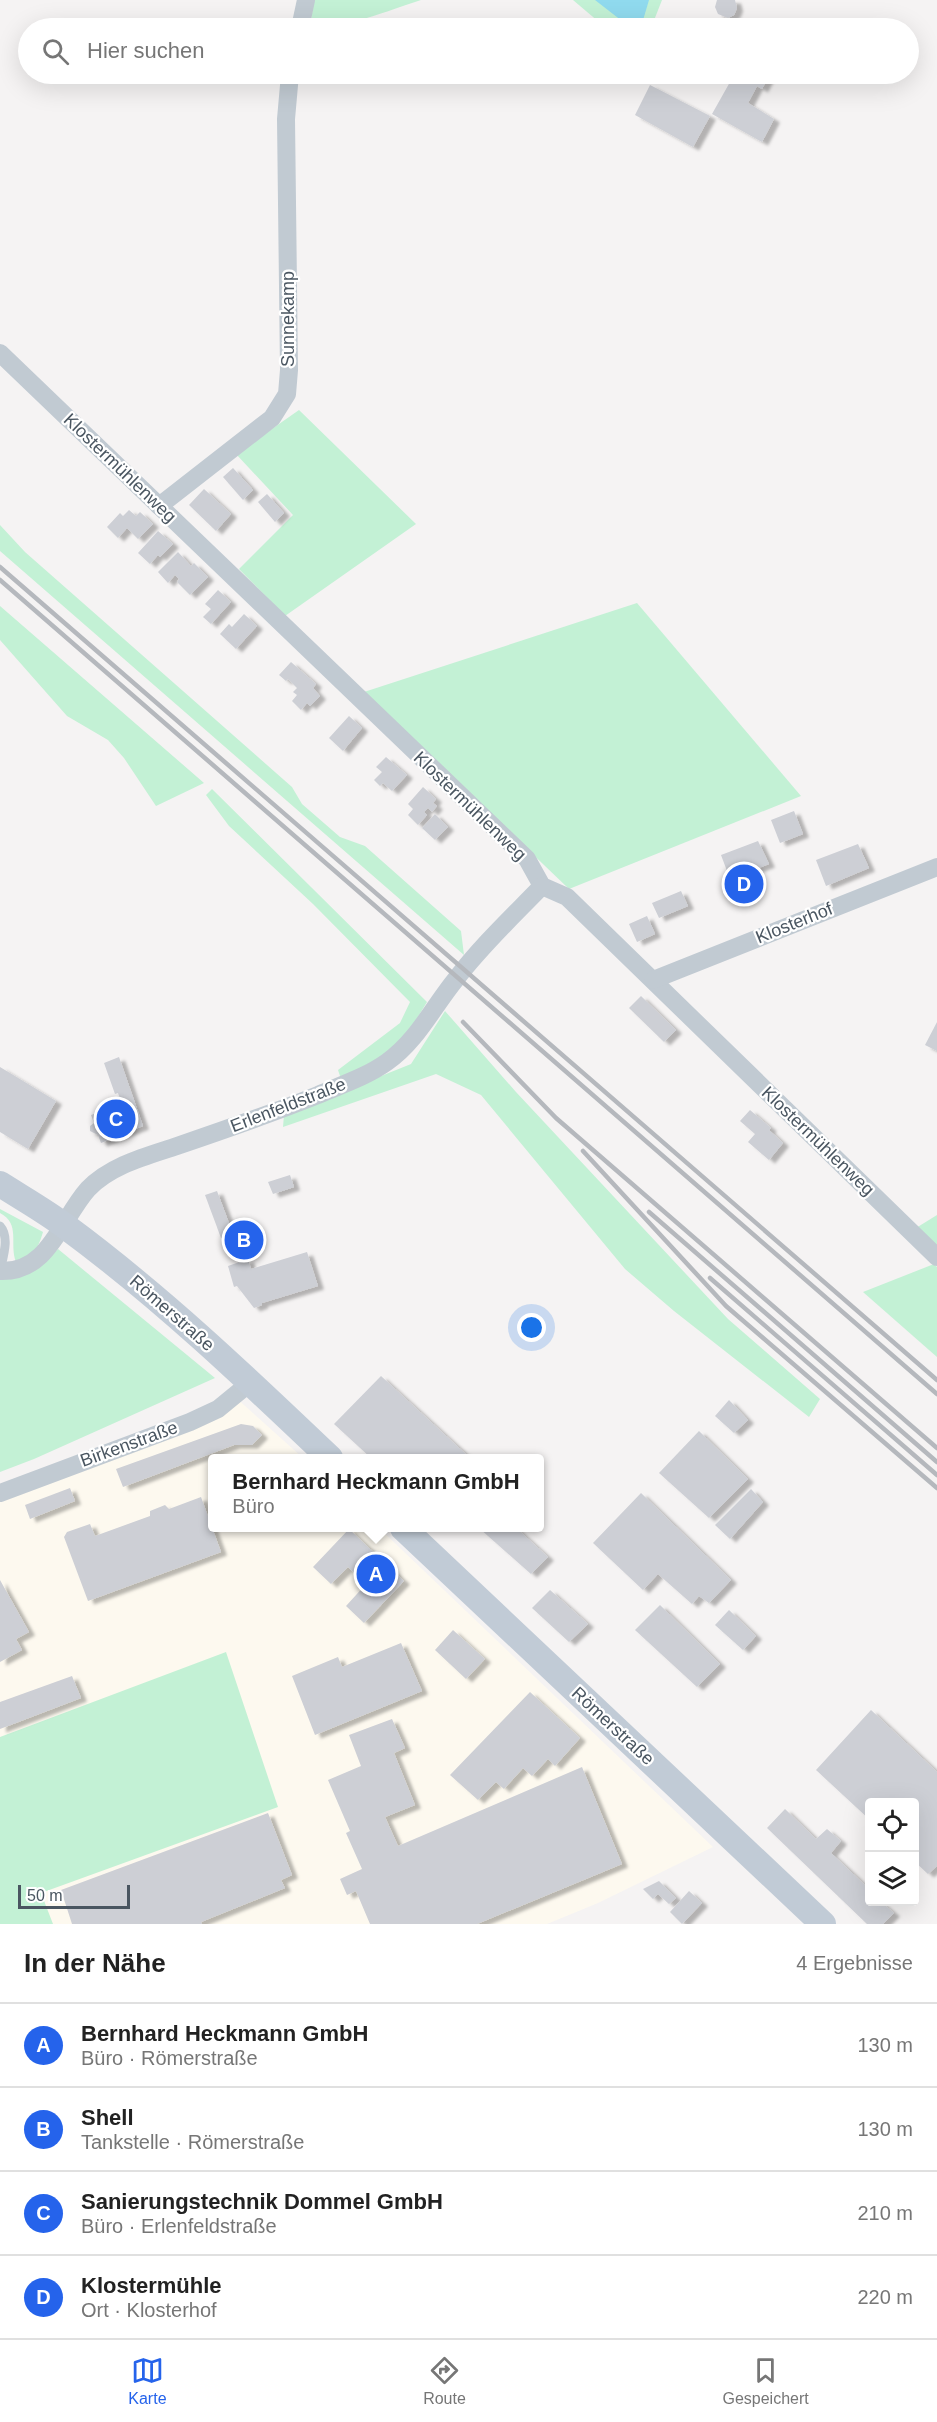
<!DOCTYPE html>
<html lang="de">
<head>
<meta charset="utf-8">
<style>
  :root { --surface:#fff; --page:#f2f2f2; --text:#222; --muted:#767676; --line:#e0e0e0; --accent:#2563eb }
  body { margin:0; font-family:Arial,sans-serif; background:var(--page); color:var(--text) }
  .controls { position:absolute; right:18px; bottom:18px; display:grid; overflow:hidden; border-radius:6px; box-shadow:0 6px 24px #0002 }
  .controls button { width:54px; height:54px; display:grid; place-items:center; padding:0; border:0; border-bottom:2px solid var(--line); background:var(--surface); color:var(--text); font:30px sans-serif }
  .scale { position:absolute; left:18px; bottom:15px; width:112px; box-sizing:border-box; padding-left:6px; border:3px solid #4a5661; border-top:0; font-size:16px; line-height:21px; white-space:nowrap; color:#4a5661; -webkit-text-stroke:4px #fff; paint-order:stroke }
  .you { position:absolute; left:532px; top:1328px; width:21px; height:21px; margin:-15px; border:4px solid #fff; border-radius:50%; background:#1a73e8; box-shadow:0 0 0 9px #1a73e833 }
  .badge { display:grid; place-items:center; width:39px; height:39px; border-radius:50%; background:var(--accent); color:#fff; font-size:20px; font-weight:700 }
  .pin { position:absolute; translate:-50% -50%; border:3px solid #fff; box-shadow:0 2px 6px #0006 }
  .popup { position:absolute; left:208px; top:1454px; width:336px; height:78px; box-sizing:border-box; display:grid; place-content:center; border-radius:6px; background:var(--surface); filter:drop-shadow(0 2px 4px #0005); font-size:20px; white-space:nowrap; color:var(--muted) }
  .popup b { font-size:22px; color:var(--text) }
  .popup::after { content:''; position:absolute; left:50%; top:100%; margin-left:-12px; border:12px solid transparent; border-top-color:var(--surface) }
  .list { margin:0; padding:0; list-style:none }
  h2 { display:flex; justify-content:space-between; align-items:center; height:78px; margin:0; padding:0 24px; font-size:26px }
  h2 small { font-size:20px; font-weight:400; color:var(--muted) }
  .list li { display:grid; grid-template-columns:39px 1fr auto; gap:18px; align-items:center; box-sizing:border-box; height:84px; padding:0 24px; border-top:2px solid var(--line) }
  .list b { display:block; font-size:22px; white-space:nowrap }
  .list p { margin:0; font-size:20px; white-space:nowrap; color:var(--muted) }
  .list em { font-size:20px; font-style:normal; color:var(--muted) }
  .icon { flex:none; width:33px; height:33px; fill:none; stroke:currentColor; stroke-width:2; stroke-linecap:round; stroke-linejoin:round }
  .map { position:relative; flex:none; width:937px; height:1924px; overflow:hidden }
  .search { position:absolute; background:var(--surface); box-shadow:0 6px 24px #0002; left:18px; right:18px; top:18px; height:66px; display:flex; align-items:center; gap:15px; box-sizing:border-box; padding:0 21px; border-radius:33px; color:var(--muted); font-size:22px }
  .sheet { height:414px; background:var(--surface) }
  nav { display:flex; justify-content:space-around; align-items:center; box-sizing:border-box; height:84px; border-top:2px solid var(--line); background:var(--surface); font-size:16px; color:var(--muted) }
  nav a { display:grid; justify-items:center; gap:3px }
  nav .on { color:var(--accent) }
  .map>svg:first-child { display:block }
  .commercial { fill:#fdf9ef }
  .green { fill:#c3f1d5 }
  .water { fill:#90daee }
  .building { fill:#cdcfd5; filter:url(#shadow) }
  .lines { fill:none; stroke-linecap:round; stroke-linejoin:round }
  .service { stroke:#c1cad2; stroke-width:9 }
  .minor { stroke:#c1cad2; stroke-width:18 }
  .secondary { stroke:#c1cbd6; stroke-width:26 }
  .rail { stroke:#b5b8bd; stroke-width:4.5 }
  .labels { text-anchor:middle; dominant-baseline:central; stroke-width:4.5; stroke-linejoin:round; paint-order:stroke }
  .street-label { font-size:18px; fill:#4a5661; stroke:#fff }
</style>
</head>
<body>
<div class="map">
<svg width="937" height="1924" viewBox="0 0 937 1924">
  <defs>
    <filter id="shadow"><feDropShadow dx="6" dy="3.5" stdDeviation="1.5" flood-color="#0004"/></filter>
  </defs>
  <rect width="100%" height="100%" fill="#f5f3f3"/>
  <path class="commercial" d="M235,1397L303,1458H212V1528H379L713,1847L598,1903L547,1924H0V1492Z"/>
  <g class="green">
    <path d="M314,0H421C401,6 325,36 310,26Z"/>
    <path d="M573,0H662L651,28H606Z"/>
    <path d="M299,410L416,524L285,616L239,569L293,515L236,454Z"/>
    <path d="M0,525L25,552L292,787L302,804L340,837L365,846L461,931L464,955L0,551Z"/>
    <path d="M637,603L801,796L569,889L364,692Z"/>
    <path d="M0,606L204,783L156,806L124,758L108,740L67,716L0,640Z"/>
    <path d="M212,789L427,1002L408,1033L390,1052L341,1079L338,1070L400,1023L410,1002L313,904L229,826L206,795Z"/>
    <path d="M445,1011L516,1092L728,1319L820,1399L809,1417L674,1311L625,1269L481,1095L436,1074L283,1127L284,1115L411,1064Z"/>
    <path d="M0,1209L43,1232C38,1249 33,1257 16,1262C9,1244 21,1224 0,1213Z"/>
    <path d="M937,1215V1249L916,1228Z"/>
    <path d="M58,1249L215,1378L34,1459L0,1472V1279C29,1276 38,1270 58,1249Z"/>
    <path d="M934,1264L937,1267V1357L863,1292Z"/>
    <path d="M226,1652L278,1807L41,1893L53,1924H0V1737Z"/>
  </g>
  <path class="water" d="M595,0H649L641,27L631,28Z"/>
  <g class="building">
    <path d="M717,0H735L737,8L734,15L728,18L718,14L715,7Z"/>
    <path d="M714,74H770L762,89L757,86L748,103L774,119L762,142L712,114L730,82Z"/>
    <path d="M650,85L710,116L693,147L635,115Z"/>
    <path d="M233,468L253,490L243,500L223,477Z"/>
    <path d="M204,489L231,514L216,531L189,505Z"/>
    <path d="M267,494L284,513L275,522L258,502Z"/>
    <path d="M129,510L136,516L140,512L153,524L138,539L127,528L118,538L107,527L120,513L123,516Z"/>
    <path d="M158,531L173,544L160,557L158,555L150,564L138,553Z"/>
    <path d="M178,552L191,566L194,563L208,577L190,595L177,582L179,579L175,575L168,583L158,572Z"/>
    <path d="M218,590L231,602L211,624L203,617L211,609L205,604Z"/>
    <path d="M244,614L257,626L236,649L220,634L229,624L232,627Z"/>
    <path d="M291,662L316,684L313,688L320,696L310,706L307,703L301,710L292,701L297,695L293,692L297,688L288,679L286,681L279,675Z"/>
    <path d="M349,716L362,728L343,751L329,738Z"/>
    <path d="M386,757L407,775L392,791L383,783L380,786L374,780L382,772L376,767Z"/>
    <path d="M423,787L436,799L433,803L437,806L432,812L428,808L424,812L427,815L418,825L408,815L413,809L408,804Z"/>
    <path d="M794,811L803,834L780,843L771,820Z"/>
    <path d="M435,814L448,827L435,840L422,828Z"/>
    <path d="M758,841L769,864L730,879L721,855Z"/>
    <path d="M858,844L869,868L826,886L816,860Z"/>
    <circle cx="744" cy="885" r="8"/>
    <path d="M681,891L688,906L659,918L652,903Z"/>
    <path d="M647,916L655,934L637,942L629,924Z"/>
    <path d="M641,996L676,1030L664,1042L629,1008Z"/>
    <path d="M937,1022V1051L925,1045Z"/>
    <path d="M119,1057L143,1126L101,1143L98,1135L90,1131V1126L94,1123L91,1115L122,1104L118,1093L115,1094L104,1063Z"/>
    <path d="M0,1067L56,1101L28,1149L0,1132Z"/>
    <path d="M750,1110L771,1128L769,1130L783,1143L769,1160L748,1142L755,1134L740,1121Z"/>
    <path d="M290,1175L294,1187L273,1194L268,1182Z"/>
    <path d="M217,1191L233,1234L221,1238L205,1195Z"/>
    <path d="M307,1252L318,1286L262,1303V1305L254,1308L237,1286L234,1287L228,1266L248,1259L251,1269Z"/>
    <path d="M381,1376L470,1458H371L334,1424Z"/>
    <path d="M729,1400L748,1420L734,1433L715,1416Z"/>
    <path d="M241,1424L253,1426L262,1435L252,1445H234L123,1487L116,1469Z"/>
    <path d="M699,1431L748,1479L709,1518L659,1473Z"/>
    <path d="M70,1488L75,1501L30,1519L25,1505Z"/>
    <path d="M751,1489L763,1502L730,1539L715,1525Z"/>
    <path d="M641,1493L731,1580L709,1603L699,1596L692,1604L658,1574L643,1590L593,1543Z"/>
    <path d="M201,1497L221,1552L88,1601L64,1537L67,1532L90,1524L95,1536L150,1516V1511L165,1505L169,1509Z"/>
    <path d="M479,1528H516L548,1557L531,1574Z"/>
    <path d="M349,1529L404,1581L364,1623L346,1606L366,1584L348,1567L331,1584L313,1567Z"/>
    <path d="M0,1580L29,1632L16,1639L22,1650L0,1662Z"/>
    <path d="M550,1590L588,1624L569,1642L532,1608Z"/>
    <path d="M660,1605L720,1664L697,1687L635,1630Z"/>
    <path d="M729,1610L756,1636L743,1650L715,1625Z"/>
    <path d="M453,1630L485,1659L466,1679L435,1650Z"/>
    <path d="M401,1643L422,1691L315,1735L292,1676L338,1657L342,1667Z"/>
    <path d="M72,1676L81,1698L0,1729V1702Z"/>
    <path d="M530,1692L580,1738L555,1766L548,1759L532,1776L523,1768L504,1789L496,1782L478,1800L450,1775Z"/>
    <path d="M871,1710L937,1772V1866L928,1874L914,1861V1802H870V1820L816,1770Z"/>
    <path d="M392,1719L405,1748L394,1753L415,1805L385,1817L398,1846L582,1767L622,1864L477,1924H370L356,1891L347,1895L340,1879L362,1869L346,1833L350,1831L328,1780L361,1766L349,1735Z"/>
    <path d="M785,1809L816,1839L827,1829L841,1841L831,1853L870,1890V1902H881L894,1913L883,1924H867L767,1828Z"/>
    <path d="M268,1813L292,1875L281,1880L285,1888L201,1922L202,1924H72L61,1890Z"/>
    <path d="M659,1881L676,1898L669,1904L658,1894L653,1899L643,1889Z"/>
    <path d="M689,1891L702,1903L682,1924L670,1912Z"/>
  </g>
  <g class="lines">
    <path class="service" d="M0,1226C10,1237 3,1257 0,1271"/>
    <g class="minor">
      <path d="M300,28L306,0"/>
      <path d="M0,353L527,859L542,886L567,897L937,1257"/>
      <path d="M159,506L272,418L287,394L289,370L286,119L290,74"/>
      <path d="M653,980L937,867"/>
      <path d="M0,1271C49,1273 61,1219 88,1189C111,1165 147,1156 177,1146C224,1130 271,1114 318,1095C341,1085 366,1077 387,1062C417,1041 433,1007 456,979C482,945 513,916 542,886"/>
      <path d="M0,1493L190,1422L218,1409L251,1382"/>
    </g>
    <g class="secondary">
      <path d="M0,1184C22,1198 45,1211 65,1226C160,1296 245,1377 330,1458"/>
      <path d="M403,1528L823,1924"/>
    </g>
    <g class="rail">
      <path d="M0,567L937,1380"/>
      <path d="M0,580L937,1394"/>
      <path d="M463,1022L556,1118L937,1448"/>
      <path d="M583,1151L726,1306L937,1488"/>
      <path d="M649,1212L937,1462"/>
      <path d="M710,1278L937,1475"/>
    </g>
  </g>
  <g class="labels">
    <g class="street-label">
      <text transform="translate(288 319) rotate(-90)">Sunnekamp</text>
      <text transform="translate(120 468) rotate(44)">Klostermühlenweg</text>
      <text transform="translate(470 806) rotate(44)">Klostermühlenweg</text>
      <text transform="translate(794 923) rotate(-22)">Klosterhof</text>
      <text transform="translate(288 1105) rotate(-21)">Erlenfeldstraße</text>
      <text transform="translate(818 1141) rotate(44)">Klostermühlenweg</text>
      <text transform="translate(172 1313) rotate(41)">Römerstraße</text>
      <text transform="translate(129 1444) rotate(-20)">Birkenstraße</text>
      <text transform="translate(613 1726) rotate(43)">Römerstraße</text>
    </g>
  </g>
</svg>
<div class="controls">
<button><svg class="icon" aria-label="locate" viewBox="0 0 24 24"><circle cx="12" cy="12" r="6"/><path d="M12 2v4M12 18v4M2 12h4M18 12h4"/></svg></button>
<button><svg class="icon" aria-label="layers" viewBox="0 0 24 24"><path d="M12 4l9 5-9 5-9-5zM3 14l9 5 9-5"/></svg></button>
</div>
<div class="scale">50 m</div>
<div class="you"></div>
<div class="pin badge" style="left:376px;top:1574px">A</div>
<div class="popup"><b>Bernhard Heckmann GmbH</b>Büro</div>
<div class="pin badge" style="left:244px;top:1240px">B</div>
<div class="pin badge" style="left:116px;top:1119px">C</div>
<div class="pin badge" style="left:744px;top:884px">D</div>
<div class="search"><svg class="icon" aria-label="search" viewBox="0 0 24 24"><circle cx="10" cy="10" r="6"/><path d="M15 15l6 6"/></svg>Hier suchen</div>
</div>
<section class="sheet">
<h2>In der Nähe<small>4 Ergebnisse</small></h2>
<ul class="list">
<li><span class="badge">A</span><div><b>Bernhard Heckmann GmbH</b><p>Büro · Römerstraße</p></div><em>130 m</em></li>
<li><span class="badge">B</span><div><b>Shell</b><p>Tankstelle · Römerstraße</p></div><em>130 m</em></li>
<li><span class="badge">C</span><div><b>Sanierungstechnik Dommel GmbH</b><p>Büro · Erlenfeldstraße</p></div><em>210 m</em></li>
<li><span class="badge">D</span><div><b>Klostermühle</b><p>Ort · Klosterhof</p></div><em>220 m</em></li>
</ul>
</section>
<nav>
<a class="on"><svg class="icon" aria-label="map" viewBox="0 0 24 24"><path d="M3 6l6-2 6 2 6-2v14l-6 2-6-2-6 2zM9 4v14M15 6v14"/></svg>Karte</a>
<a><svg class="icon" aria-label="directions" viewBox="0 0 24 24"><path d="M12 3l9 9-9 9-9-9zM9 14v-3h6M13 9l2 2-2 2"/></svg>Route</a>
<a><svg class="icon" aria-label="saved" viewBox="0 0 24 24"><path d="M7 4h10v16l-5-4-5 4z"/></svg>Gespeichert</a>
</nav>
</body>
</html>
